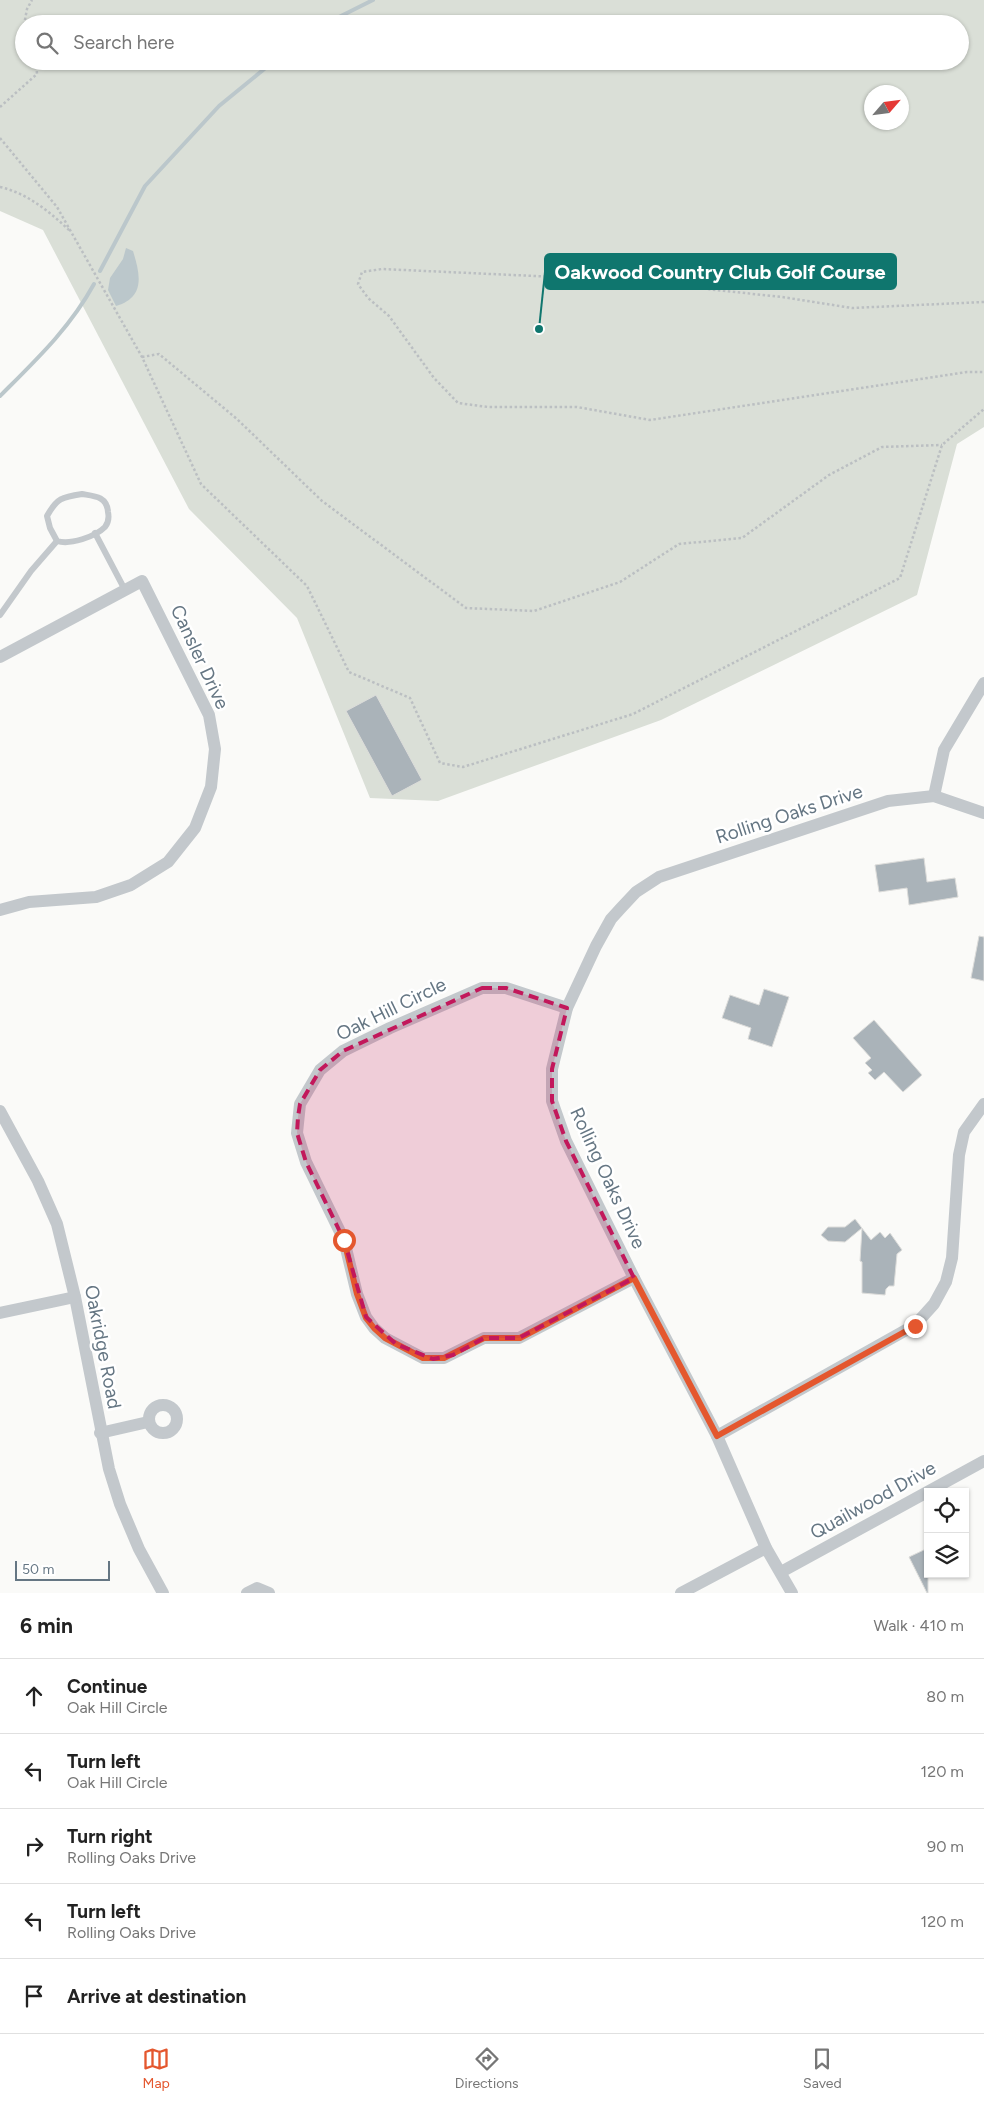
<!DOCTYPE html>
<html lang="en">
<head>
<meta charset="utf-8">
<style>
  :root { --surface:#fff; --page:#f6f6f6; --text:#222; --muted:#767676; --line:#e0e0e0; --accent:#e4572e }
  body { margin:0; font-family:Figtree,sans-serif; background:var(--page); color:var(--text) }
  .controls { position:absolute; right:15px; bottom:15px; display:grid; overflow:hidden; border-radius:0px; box-shadow:0 1px 4px #0004 }
  .controls button { width:45px; height:45px; display:grid; place-items:center; padding:0; border:0; border-bottom:1px solid var(--line); background:var(--surface); color:var(--text); font:25px sans-serif }
  .compass { position:absolute; left:864px; top:85px; width:45px; height:45px; border-radius:50%; background:var(--surface); box-shadow:0 1px 4px #0004; rotate:62deg }
  .scale { position:absolute; left:15px; bottom:12px; width:95px; box-sizing:border-box; padding-left:5px; border:2px solid #657683; border-top:0; font-size:14px; line-height:18px; white-space:nowrap; color:#657683; -webkit-text-stroke:4px #fff; paint-order:stroke }
  .stop { position:absolute; width:15px; height:15px; margin:-11px; border:4px solid #e4572e; border-radius:50%; background:#fff }
  .stop.end { background:#e4572e; border-color:#fff; box-shadow:0 1px 5px #0008 }
  .list { margin:0; padding:0; list-style:none }
  h2 { display:flex; justify-content:space-between; align-items:center; height:65px; margin:0; padding:0 20px; font-size:21px }
  h2 small { font-size:16px; font-weight:400; color:var(--muted) }
  .list li { display:grid; grid-template-columns:32px 1fr auto; gap:15px; align-items:center; box-sizing:border-box; height:75px; padding:0 20px; border-top:1px solid var(--line) }
  .list b { display:block; font-size:19px; white-space:nowrap }
  .list p { margin:0; font-size:16px; white-space:nowrap; color:var(--muted) }
  .list em { font-size:16px; font-style:normal; color:var(--muted) }
  .icon { flex:none; width:28px; height:28px; fill:none; stroke:currentColor; stroke-width:2; stroke-linecap:round; stroke-linejoin:round }
  .map { position:relative; flex:none; width:984px; height:1593px; overflow:hidden }
  .search { position:absolute; background:var(--surface); box-shadow:0 1px 4px #0004; left:15px; right:15px; top:15px; height:55px; display:flex; align-items:center; gap:12px; box-sizing:border-box; padding:0 18px; border-radius:28px; color:var(--muted); font-size:19px }
  .sheet { height:440px; background:var(--surface) }
  nav { display:flex; justify-content:space-around; align-items:center; box-sizing:border-box; height:70px; border-top:1px solid var(--line); background:var(--surface); font-size:14px; color:var(--muted) }
  nav a { display:grid; justify-items:center; gap:2px }
  nav .on { color:var(--accent) }
  .map>svg:first-child { display:block }
  .green { fill:#dadfd7; fill-rule:evenodd }
  .water { fill:#bbc7cb }
  .lines { fill:none; stroke-linecap:round; stroke-linejoin:round }
  .stream { stroke:#bbc7cb; stroke-width:4 }
  .building { fill:#aab3b9; stroke:#dcdcda }
  .path { stroke:#bbbfc2; stroke-width:2.5; stroke-dasharray:2.5 2.5; stroke-linecap:butt }
  .service { stroke:#c3c8cc; stroke-width:6 }
  .minor { stroke:#c3c8cc; stroke-width:12 }
  .route { stroke:#e4572e; stroke-width:6 }
  .marked { fill:#c2185b; fill-opacity:0.2; stroke:#c2185b; stroke-width:4; stroke-dasharray:10 6; stroke-linejoin:round }
  .labels { text-anchor:middle; dominant-baseline:central; stroke-width:5; stroke-linejoin:round; paint-order:stroke }
  .street-label { font-size:19px; fill:#657683; stroke:#fff }
  .leader { fill:none; stroke:#0f766e; stroke-width:2 }
  .callout-dot { fill:#0f766e; stroke:#fff; stroke-width:2 }
  .callout { fill:#0f766e; stroke:#0f766e; stroke-width:2 }
  .callout-label { font-size:20px; text-anchor:middle; font-weight:bold; fill:#fff }
</style>
</head>
<body>
<div class="map">
<svg width="984" height="1593" viewBox="0 0 984 1593">
  <rect width="100%" height="100%" fill="#fafaf8"/>
  <path class="green" d="M0,0H984V427L957,444L917,595L661,720L438,801L370,798L297,618L189,509L43,230L0,211ZM24,24H960V61H24ZM872,92H902V122H872Z"/>
  <path class="water" d="M126,248L133,251C140,274 146,297 116,306L108,290L110,278L123,259Z"/>
  <g class="lines">
    <g class="stream">
      <path d="M325,24L373,0"/>
      <path d="M100,271L145,186L219,106L274,61"/>
      <path d="M0,396C36,360 70,328 94,284"/>
    </g>
  </g>
  <g class="building">
    <path d="M376,695L422,780L392,796L346,711Z"/>
    <path d="M924,858L927,882L955,878L958,897L909,905L907,888L879,892L875,865Z"/>
    <path d="M979,936L984,937V981L971,978Z"/>
    <path d="M764,989L789,997L772,1047L748,1039L751,1028L722,1018L730,995L759,1005Z"/>
    <path d="M874,1020L922,1075L903,1092L884,1072L875,1080L868,1073L872,1070L865,1063L871,1058L853,1038Z"/>
    <path d="M855,1219L871,1240L880,1232L885,1238L890,1233L902,1250L897,1254L894,1286H889L886,1289L885,1295L862,1293V1262L860,1261L862,1228L845,1242L828,1241L821,1235L828,1227H845Z"/>
    <path d="M928,1548V1593H927L909,1557Z"/>
  </g>
  <g class="lines">
    <g class="path">
      <path d="M24,25L27,9L32,0"/>
      <path d="M0,107L37,74L36,61"/>
      <path d="M0,138L57,207L142,357L201,484L307,586L349,672L410,698L440,763L463,767L633,714L900,578L942,445L984,409"/>
      <path d="M0,187C27,193 50,212 70,231"/>
      <path d="M984,302L852,308L782,297L622,280L382,269L362,272L358,284L368,298L389,316L434,378L458,403L488,407H577L650,420L967,372H984"/>
      <path d="M142,357L159,354L237,419L322,501L466,608L534,611L620,582L679,544L742,538L829,475L882,447L942,445"/>
    </g>
    <g class="service">
      <path d="M82,494C94,496 107,496 108,512C109,517 109,522 105,527C95,537 70,545 57,541L50,528L47,516C57,498 62,497 82,494Z"/>
      <path d="M95,533L125,590"/>
      <path d="M0,615L31,571L57,541"/>
    </g>
    <g class="minor">
      <path d="M0,657L142,581L209,715L215,749L211,787L195,828L168,862L131,885L96,897L29,902L0,910"/>
      <path d="M934,796L944,750L984,683"/>
      <path d="M567,1008L506,988H482L390,1028L343,1051L320,1070L300,1104L297,1133L306,1162L344,1240L357,1294L366,1317L374,1328L385,1338L423,1358H444L484,1338H519L634,1278"/>
      <path d="M0,1111L38,1181L57,1224L75,1297L109,1469L120,1504L139,1549L163,1593"/>
      <path d="M0,1313L75,1297"/>
      <circle cx="163" cy="1419" r="14"/>
      <path d="M100,1433L148,1422"/>
      <path d="M717,1436L915,1325L934,1304L946,1282L952,1258L959,1155L964,1132L984,1104"/>
      <path d="M781,1572L984,1461"/>
      <path d="M247,1593L257,1588L269,1593"/>
      <path d="M681,1593L766,1548"/>
      <path d="M792,1593L766,1548L717,1436L634,1278L566,1141L552,1101V1069L567,1008L596,946L611,919L621,908L636,892L659,877L888,801L934,796L984,813"/>
    </g>
  </g>
  <g class="lines">
    <path class="route" d="M344,1240L357,1294L366,1318L374,1328L385,1338L423,1358H444L484,1338H520L634,1278L717,1436L915,1326"/>
  </g>
  <path class="marked" d="M482,988H506L567,1008L552,1069V1101L566,1141L634,1278L519,1338H484L453,1355L433,1359L396,1344L366,1317L344,1240L306,1162L297,1133L298,1117L300,1104L320,1070L343,1051Z"/>
  <g class="labels">
    <g class="street-label">
      <text transform="translate(200 657) rotate(65)">Cansler Drive</text>
      <text transform="translate(789 814) rotate(-18)">Rolling Oaks Drive</text>
      <text transform="translate(391 1009) rotate(-26)">Oak Hill Circle</text>
      <text transform="translate(608 1178) rotate(65)">Rolling Oaks Drive</text>
      <text transform="translate(103 1347) rotate(79)">Oakridge Road</text>
      <text transform="translate(873 1500) rotate(-29)">Quailwood Drive</text>
    </g>
  </g>
  <path class="leader" d="M539 329L545 272"/>
  <circle class="callout-dot" cx="539" cy="329" r="5"/>
  <rect class="callout" x="545" y="254" width="351" height="35" rx="5"/>
  <g class="callout-label">
    <text x="720" y="279">Oakwood Country Club Golf Course</text>
  </g>
</svg>
<div class="controls">
<button><svg class="icon" aria-label="locate" viewBox="0 0 24 24"><circle cx="12" cy="12" r="6"/><path d="M12 2v4M12 18v4M2 12h4M18 12h4"/></svg></button>
<button><svg class="icon" aria-label="layers" viewBox="0 0 24 24"><path d="M12 4l9 5-9 5-9-5zM3 14l9 5 9-5"/></svg></button>
</div>
<svg class="compass" viewBox="-18 -18 36 36"><path d="M0-13l5 13h-10z" fill="#e53935"/><path d="M0 13l5-13h-10z" fill="#767676"/></svg>
<div class="scale">50 m</div>
<div class="stop" style="left:344px;top:1240px"></div>
<div class="stop end" style="left:915px;top:1326px"></div>
<div class="search"><svg class="icon" aria-label="search" viewBox="0 0 24 24"><circle cx="10" cy="10" r="6"/><path d="M15 15l6 6"/></svg>Search here</div>
</div>
<section class="sheet">
<h2>6 min<small>Walk · 410 m</small></h2>
<ul class="list">
<li><svg class="icon" aria-label="ahead" viewBox="0 0 24 24"><path d="M12 20V5M6 11l6-6 6 6"/></svg><div><b>Continue</b><p>Oak Hill Circle</p></div><em>80 m</em></li>
<li><svg class="icon" aria-label="left" viewBox="0 0 24 24"><path d="M17 20v-9H6M10 6l-5 5 5 5"/></svg><div><b>Turn left</b><p>Oak Hill Circle</p></div><em>120 m</em></li>
<li><svg class="icon" aria-label="right" viewBox="0 0 24 24"><path d="M7 20v-9h11M14 6l5 5-5 5"/></svg><div><b>Turn right</b><p>Rolling Oaks Drive</p></div><em>90 m</em></li>
<li><svg class="icon" aria-label="left" viewBox="0 0 24 24"><path d="M17 20v-9H6M10 6l-5 5 5 5"/></svg><div><b>Turn left</b><p>Rolling Oaks Drive</p></div><em>120 m</em></li>
<li><svg class="icon" aria-label="arrive" viewBox="0 0 24 24"><path d="M6 21V4h12l-3 4 3 4H6"/></svg><div><b>Arrive at destination</b></div></li>
</ul>
</section>
<nav>
<a class="on"><svg class="icon" aria-label="map" viewBox="0 0 24 24"><path d="M3 6l6-2 6 2 6-2v14l-6 2-6-2-6 2zM9 4v14M15 6v14"/></svg>Map</a>
<a><svg class="icon" aria-label="directions" viewBox="0 0 24 24"><path d="M12 3l9 9-9 9-9-9zM9 14v-3h6M13 9l2 2-2 2"/></svg>Directions</a>
<a><svg class="icon" aria-label="saved" viewBox="0 0 24 24"><path d="M7 4h10v16l-5-4-5 4z"/></svg>Saved</a>
</nav>
</body>
</html>
